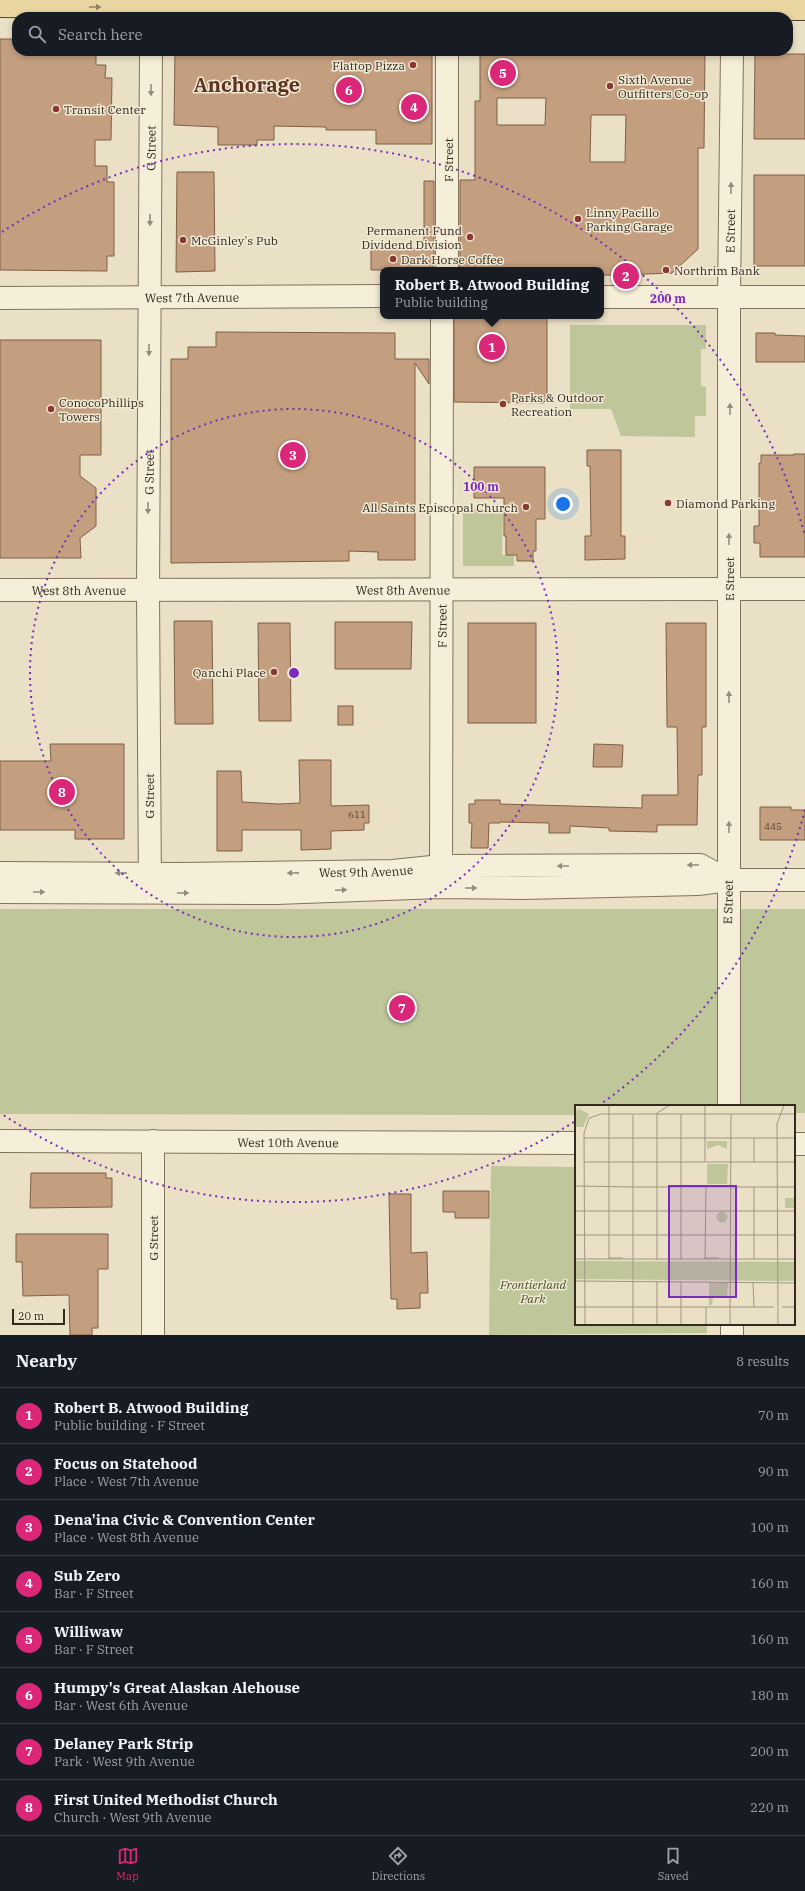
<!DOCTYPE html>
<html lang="en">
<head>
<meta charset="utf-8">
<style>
  :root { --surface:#171b24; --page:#242831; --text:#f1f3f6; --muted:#9ea1a6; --line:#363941; --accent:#db2777 }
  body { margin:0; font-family:"IBM Plex Serif",serif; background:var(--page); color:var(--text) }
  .scale { position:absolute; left:12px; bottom:10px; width:53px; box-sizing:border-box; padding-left:4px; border:2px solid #342a1f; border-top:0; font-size:11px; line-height:14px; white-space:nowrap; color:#342a1f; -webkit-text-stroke:3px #f2ead4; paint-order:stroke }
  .you { position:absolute; left:563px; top:504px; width:14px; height:14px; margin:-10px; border:3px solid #fff; border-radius:50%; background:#1a73e8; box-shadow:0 0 0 6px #1a73e833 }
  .badge { display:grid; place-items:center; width:26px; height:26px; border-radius:50%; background:var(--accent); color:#fff; font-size:13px; font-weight:700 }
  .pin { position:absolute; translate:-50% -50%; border:2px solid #fff; box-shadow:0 1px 4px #0006 }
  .popup { position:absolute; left:380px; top:267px; width:224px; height:52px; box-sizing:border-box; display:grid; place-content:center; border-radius:8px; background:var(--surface); filter:drop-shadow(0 1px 3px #0005); font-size:13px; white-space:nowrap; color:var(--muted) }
  .popup b { font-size:15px; color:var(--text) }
  .popup::after { content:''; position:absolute; left:50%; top:100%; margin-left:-8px; border:8px solid transparent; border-top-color:var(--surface) }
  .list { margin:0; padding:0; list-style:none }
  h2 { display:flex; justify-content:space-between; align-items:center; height:52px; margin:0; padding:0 16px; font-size:17px }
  h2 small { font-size:13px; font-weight:400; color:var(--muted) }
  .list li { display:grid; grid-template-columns:26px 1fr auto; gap:12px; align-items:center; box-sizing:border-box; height:56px; padding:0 16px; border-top:1px solid var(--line) }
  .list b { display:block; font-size:15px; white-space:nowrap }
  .list p { margin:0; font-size:13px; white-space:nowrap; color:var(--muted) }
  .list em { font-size:13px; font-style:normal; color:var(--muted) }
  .icon { flex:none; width:22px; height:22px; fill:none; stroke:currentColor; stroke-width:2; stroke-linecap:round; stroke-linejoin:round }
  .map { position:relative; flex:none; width:805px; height:1335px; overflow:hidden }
  .search { position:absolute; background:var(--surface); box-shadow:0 2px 6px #0003; left:12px; right:12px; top:12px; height:44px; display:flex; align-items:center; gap:10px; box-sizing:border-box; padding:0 14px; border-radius:16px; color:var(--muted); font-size:15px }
  .sheet { height:500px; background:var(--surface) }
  nav { display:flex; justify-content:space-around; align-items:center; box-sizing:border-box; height:56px; border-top:1px solid var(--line); background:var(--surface); font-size:11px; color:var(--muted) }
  nav a { display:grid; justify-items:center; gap:2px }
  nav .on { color:var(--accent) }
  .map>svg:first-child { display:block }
  .green { fill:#bfc69a }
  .building { fill:#c49f7f; stroke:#7f5f45; fill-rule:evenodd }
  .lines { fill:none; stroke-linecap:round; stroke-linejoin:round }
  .minor-casing { stroke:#82735d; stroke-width:24 }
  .major-casing { stroke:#514131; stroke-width:24 }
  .minor { stroke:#f5eed8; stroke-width:22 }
  .major { stroke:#e9d6a1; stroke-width:22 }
  .oneway { fill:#8e8060 }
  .oneway2 { fill:#948c7c }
  .ring { fill:none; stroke:#7b2cbf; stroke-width:2; stroke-dasharray:2 4 }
  .poi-dot { fill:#8b3733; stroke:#f2ead4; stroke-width:1.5 }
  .labels { text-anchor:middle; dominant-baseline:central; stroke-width:3; stroke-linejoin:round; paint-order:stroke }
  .number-label { font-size:10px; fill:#584737 }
  .poi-label { font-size:12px; fill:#342a1f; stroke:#f2ead4; text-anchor:start }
  .street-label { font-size:12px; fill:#342a1f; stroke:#f2ead4 }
  .park-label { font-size:12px; font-style:italic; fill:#434e28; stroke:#f2ead4 }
  .town-label { font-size:20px; font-weight:bold; fill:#5c3223; stroke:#f2ead4 }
  .inset-road { fill:none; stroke:#a19783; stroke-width:1 }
  .view { fill:#7b2cbf; fill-opacity:0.15; stroke:#7b2cbf; stroke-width:2 }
  .inset-edge { fill:none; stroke:#342a1f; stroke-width:2 }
  .centre { fill:#7b2cbf; stroke:#f2ead4; stroke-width:2 }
  .ring-label { font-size:12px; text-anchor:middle; font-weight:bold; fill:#7b2cbf; stroke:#f2ead4; stroke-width:3; stroke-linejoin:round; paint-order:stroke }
</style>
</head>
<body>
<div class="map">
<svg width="805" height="1335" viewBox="0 0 805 1335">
  <rect width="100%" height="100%" fill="#e9e0c5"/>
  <g class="green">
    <path d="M570,325H706V349H701V386L706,387V416H695V437L621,436L611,409H570Z"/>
    <path d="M463,509H503L502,555H514V566H463Z"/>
    <path d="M0,909H805V1113H794V1106H576V1115L0,1114Z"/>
    <path d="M491,1166L576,1167V1324H707V1333L489,1335Z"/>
  </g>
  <g class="building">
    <path d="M0,39H17V51H83V53H96V65H106L105,78H112L111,140H95V166H107V182H114V256H107V271L0,270Z"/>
    <path d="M175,51H432V144H376V130H326V127L274,126V140H257V145H218V127L174,125Z"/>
    <path d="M480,51H705L704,148H698V249L672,273L619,275H601V270H460V180H475V101H480ZM497,98H546L545,125H497ZM591,115H626L625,162H590Z"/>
    <path d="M755,54H805V139H754Z"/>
    <path d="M177,172H214L215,271L176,272Z"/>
    <rect x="754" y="175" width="51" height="91"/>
    <path d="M424,181H434V263H433V268H415V270H371V248L424,249Z"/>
    <path d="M454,316H547V399L543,403L454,402Z"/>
    <path d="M216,332L395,333V359H429V384L415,363V560H378V552L349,551V561L171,563V359H188V347H216Z"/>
    <path d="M756,333H775V335L805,336V362H756Z"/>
    <path d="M0,340H101V455H80V476L96,488V526L80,538L81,558H0Z"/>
    <path d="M587,450H621V536H625V559L585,560V536H591L590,466H587Z"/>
    <path d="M794,454H805V557H760V543H754V526H759V463H761V455H794Z"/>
    <path d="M474,467H545V519H536V551H533V561H517V555H506V536H504V498H474Z"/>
    <path d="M174,621H212L213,724H175Z"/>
    <path d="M335,622H412L411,669H335Z"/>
    <path d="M258,623H290L291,721H259Z"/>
    <rect x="468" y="623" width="68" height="100"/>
    <path d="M666,623H706V727H702V775H698L697,825H657V832L609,831V828L570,826V833H549V823L500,822V823H489L488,848H471L472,823H469V804H475V800H500V804L642,808V795H678L677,727H667Z"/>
    <rect x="338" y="706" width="15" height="19"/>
    <path d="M50,744H124V839H75V830H0V761H51Z"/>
    <path d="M594,744L623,745L622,767H593Z"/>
    <path d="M299,760H331V806L369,805V823H364V830L331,831V849L301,850V830H242V851H217V771H241L242,802L279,804L300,803Z"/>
    <path d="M760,807H791V810H805V840H760Z"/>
    <path d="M31,1173H106V1178H112V1207L30,1208Z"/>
    <path d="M443,1191H489V1218H455V1212H443Z"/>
    <path d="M389,1194H411V1253L427,1252L428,1293H420V1308L397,1309V1299H391Z"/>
    <path d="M16,1234H108V1269H98V1328H92V1335H70L69,1295L23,1296L22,1262H16Z"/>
  </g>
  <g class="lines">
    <g class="minor-casing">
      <g id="minor">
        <path d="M447,51V270"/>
        <path d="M601,297H805"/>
        <path id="s1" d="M0,298L383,296"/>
        <path id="s2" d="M0,590L805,589"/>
        <path id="s3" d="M0,873L181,874L393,871L441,866L700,865L728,880"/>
        <path id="s4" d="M441,881L442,316"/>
        <path d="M0,892L276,893L441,887L523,888L698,884L728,880H805"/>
        <path id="s5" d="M150,892L148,591L151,51"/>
        <path id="s6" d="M729,1106V297L732,51"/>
        <path id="s7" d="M0,1141L576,1143"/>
        <path d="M153,1141V1335"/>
        <path d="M794,1144H805"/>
        <path d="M732,1324V1335"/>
      </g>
    </g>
    <g class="major-casing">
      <path id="major" d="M0,6L447,10L805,9"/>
    </g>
    <use href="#minor" class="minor"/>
    <use href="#major" class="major"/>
  </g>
  <defs><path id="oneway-solid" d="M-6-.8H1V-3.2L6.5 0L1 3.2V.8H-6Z"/></defs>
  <use class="oneway" href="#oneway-solid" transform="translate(95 7)"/>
  <g class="oneway2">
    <use href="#oneway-solid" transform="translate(151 90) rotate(90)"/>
    <use href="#oneway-solid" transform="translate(731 188) rotate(-89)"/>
    <use href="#oneway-solid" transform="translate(150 220) rotate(90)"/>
    <use href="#oneway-solid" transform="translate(149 350) rotate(90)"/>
    <use href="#oneway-solid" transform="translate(730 409) rotate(-90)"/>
    <use href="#oneway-solid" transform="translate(148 508) rotate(90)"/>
    <use href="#oneway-solid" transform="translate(729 539) rotate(-90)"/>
    <use href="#oneway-solid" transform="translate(729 697) rotate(-90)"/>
    <use href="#oneway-solid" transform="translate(729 827) rotate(-90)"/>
    <use href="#oneway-solid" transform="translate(693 865) rotate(-180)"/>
    <use href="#oneway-solid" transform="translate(563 866) rotate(180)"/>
    <use href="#oneway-solid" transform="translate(121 873) rotate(-179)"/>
    <use href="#oneway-solid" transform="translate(293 873) rotate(179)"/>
    <use href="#oneway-solid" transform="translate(471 888)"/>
    <use href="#oneway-solid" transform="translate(341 890) rotate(-2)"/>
    <use href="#oneway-solid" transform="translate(39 892)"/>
    <use href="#oneway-solid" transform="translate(183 893)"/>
  </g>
  <g class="ring">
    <circle cx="294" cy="673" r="264"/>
    <path d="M805 810A529 529 0 0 1 601 1104M574 1122A529 529 0 0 1 2 1114M2 232A529 529 0 0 1 805 536"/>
  </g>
  <g class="poi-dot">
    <circle cx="413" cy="65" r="4"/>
    <circle cx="610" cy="86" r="4"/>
    <circle cx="56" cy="109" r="4"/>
    <circle cx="578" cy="219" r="4"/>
    <circle cx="470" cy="237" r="4"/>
    <circle cx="183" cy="240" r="4"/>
    <circle cx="393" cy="259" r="4"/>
    <circle cx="666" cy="270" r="4"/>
    <circle cx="503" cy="404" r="4"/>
    <circle cx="51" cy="409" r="4"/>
    <circle cx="668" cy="503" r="4"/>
    <circle cx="526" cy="507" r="4"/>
    <circle cx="274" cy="672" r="4"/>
  </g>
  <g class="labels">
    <g class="number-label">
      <text x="357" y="814">611</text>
      <text x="773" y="826">445</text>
    </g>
    <g class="poi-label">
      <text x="405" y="65" text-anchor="end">Flattop Pizza</text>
      <text x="618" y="79">Sixth Avenue<tspan x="618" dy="14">Outfitters Co-op</tspan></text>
      <text x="64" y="109">Transit Center</text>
      <text x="586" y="212">Linny Pacillo<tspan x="586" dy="14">Parking Garage</tspan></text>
      <text x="462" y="230" text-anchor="end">Permanent Fund<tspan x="462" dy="14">Dividend Division</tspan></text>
      <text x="191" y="240">McGinley's Pub</text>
      <text x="401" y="259">Dark Horse Coffee</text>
      <text x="674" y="270">Northrim Bank</text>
      <text x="511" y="397">Parks &amp; Outdoor<tspan x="511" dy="14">Recreation</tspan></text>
      <text x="59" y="402">ConocoPhillips<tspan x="59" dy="14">Towers</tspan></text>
      <text x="676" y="503">Diamond Parking</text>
      <text x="518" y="507" text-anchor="end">All Saints Episcopal Church</text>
      <text x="266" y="672" text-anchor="end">Qanchi Place</text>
    </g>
    <g class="street-label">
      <text stroke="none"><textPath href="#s5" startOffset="744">G Street</textPath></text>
      <text transform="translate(448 160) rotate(-90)">F Street</text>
      <text stroke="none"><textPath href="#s6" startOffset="875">E Street</textPath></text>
      <text stroke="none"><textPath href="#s1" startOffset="192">West 7th Avenue</textPath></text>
      <text stroke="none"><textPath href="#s5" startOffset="420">G Street</textPath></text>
      <text transform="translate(729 579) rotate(-90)">E Street</text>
      <text stroke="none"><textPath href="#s2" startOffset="403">West 8th Avenue</textPath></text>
      <text stroke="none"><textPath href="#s2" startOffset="79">West 8th Avenue</textPath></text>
      <text stroke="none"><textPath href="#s4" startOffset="255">F Street</textPath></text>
      <text transform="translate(149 796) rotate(-90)">G Street</text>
      <text stroke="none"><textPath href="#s3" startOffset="366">West 9th Avenue</textPath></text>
      <text transform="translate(728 902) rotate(-89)">E Street</text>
      <text stroke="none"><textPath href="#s7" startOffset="288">West 10th Avenue</textPath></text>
      <text transform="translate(153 1238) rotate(-90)">G Street</text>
    </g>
    <g class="park-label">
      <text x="533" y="1284">Frontierland<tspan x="533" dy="14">Park</tspan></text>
    </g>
    <g class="town-label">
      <text x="247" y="84">Anchorage</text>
    </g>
  </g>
  <g transform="translate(575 1105)">
    <rect width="220" height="220" fill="#e9e0c5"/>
    <path d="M7,0L4,4L14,9L8,22H0V7ZM132,36H152V44L143,40L132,44ZM132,59H153L152,79H132ZM210,93H220V97L214,98H220V103H210ZM141.5 112a5.5 5.5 0 1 1 11 0a5.5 5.5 0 1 1-11 0ZM0,156L220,157V176L0,174ZM134,178H153L152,192H138L137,200H134Z" fill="#bfc69a"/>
    <path class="inset-road" d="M9,33H202M34,33V0M202,33H220M9,57H220M34,57V33M130,57V0M179,57V33M0,81L58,82V10M0,106H220M0,130H220M33,153H48M34,153V57M129,153H144M130,153L131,82M0,154H220M179,154V82M82,155V8L95,0M106,155V9M0,176L220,178M106,176V220M178,177L179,202M0,202H199M207,202H220M10,220L9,28L14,13L26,9H220M58,220V82H220M82,220V176M131,220V202M155,220L156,9M203,220L202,19L209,0"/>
    <path class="view" d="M94,81H161V192H94Z"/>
    <rect width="220" height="220" class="inset-edge"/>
  </g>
  <circle cx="294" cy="673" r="6" class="centre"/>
  <g class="ring-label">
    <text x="668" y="303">200 m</text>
    <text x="481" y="491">100 m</text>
  </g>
</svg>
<div class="scale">20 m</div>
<div class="you"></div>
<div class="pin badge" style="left:492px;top:347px">1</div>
<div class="popup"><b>Robert B. Atwood Building</b>Public building</div>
<div class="pin badge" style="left:626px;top:276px">2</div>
<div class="pin badge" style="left:293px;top:455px">3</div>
<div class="pin badge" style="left:414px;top:107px">4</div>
<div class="pin badge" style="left:503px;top:73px">5</div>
<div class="pin badge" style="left:349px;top:90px">6</div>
<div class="pin badge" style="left:402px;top:1008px">7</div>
<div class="pin badge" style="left:62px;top:792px">8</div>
<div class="search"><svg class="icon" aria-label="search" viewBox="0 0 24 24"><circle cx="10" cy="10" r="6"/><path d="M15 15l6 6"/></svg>Search here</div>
</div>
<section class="sheet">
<h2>Nearby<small>8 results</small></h2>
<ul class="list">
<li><span class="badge">1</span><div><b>Robert B. Atwood Building</b><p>Public building · F Street</p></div><em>70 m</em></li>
<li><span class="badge">2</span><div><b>Focus on Statehood</b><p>Place · West 7th Avenue</p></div><em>90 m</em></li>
<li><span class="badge">3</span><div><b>Dena'ina Civic &amp; Convention Center</b><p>Place · West 8th Avenue</p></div><em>100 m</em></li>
<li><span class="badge">4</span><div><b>Sub Zero</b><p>Bar · F Street</p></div><em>160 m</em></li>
<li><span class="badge">5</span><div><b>Williwaw</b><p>Bar · F Street</p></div><em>160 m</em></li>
<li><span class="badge">6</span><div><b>Humpy's Great Alaskan Alehouse</b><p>Bar · West 6th Avenue</p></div><em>180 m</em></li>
<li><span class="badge">7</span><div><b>Delaney Park Strip</b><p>Park · West 9th Avenue</p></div><em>200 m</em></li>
<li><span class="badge">8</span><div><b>First United Methodist Church</b><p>Church · West 9th Avenue</p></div><em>220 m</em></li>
</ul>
</section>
<nav>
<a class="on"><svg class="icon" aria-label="map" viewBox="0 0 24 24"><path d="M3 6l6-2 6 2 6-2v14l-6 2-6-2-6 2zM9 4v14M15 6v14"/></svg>Map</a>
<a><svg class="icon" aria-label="directions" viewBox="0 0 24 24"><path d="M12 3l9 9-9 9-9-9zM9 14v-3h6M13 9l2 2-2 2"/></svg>Directions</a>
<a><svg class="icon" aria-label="saved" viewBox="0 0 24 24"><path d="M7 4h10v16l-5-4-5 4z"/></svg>Saved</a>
</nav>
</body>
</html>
